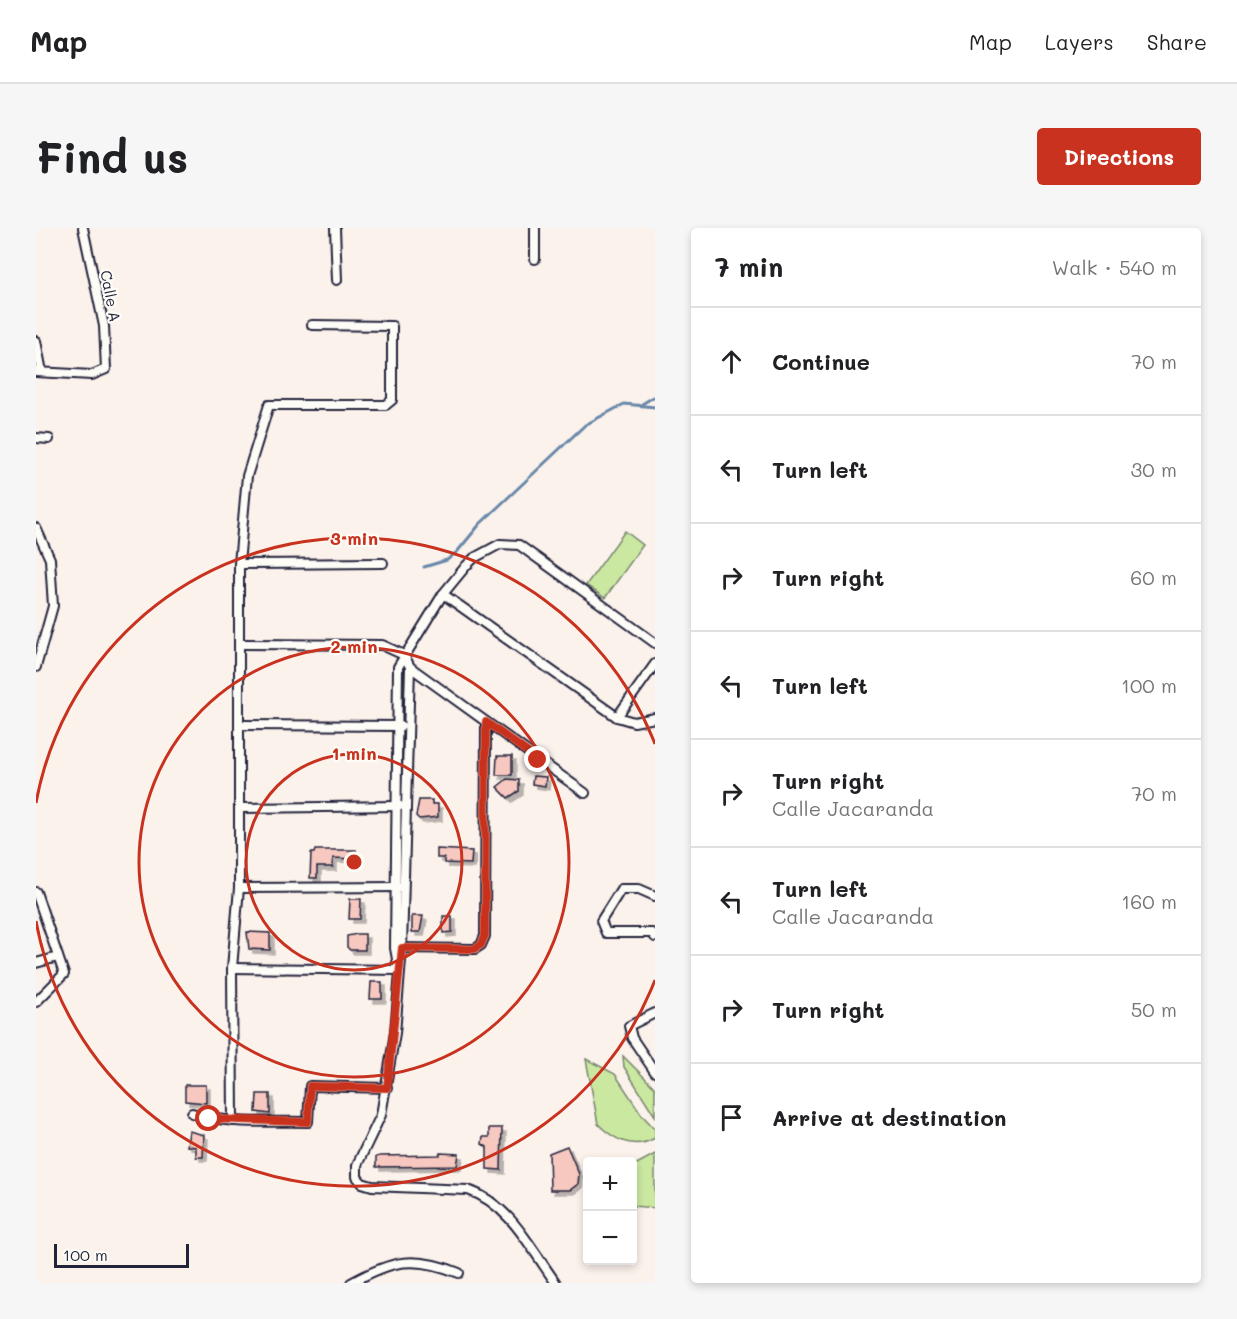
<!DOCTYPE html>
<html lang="en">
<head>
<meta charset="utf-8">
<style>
  :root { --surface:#fff; --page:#f6f6f6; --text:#202124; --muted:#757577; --line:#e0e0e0; --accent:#c8321e }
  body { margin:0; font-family:Mali,sans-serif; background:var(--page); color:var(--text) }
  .controls { position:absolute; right:18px; bottom:18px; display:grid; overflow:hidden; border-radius:6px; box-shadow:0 3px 9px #0003 }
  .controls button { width:54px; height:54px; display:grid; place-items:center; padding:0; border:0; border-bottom:2px solid var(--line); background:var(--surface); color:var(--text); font:30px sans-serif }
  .scale { position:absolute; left:18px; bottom:15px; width:135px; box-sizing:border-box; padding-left:6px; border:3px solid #22223b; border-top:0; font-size:16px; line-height:21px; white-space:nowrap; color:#22223b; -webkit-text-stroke:4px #fdfcf7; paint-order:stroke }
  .stop { position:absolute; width:18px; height:18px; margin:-14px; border:4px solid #c8321e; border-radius:50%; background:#fff }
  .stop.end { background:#c8321e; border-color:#fff; box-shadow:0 2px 6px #0008 }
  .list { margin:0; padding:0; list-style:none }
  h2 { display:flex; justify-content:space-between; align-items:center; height:78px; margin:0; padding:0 24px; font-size:26px }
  h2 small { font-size:20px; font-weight:400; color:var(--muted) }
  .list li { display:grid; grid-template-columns:39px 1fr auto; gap:18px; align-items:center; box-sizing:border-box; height:108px; padding:0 24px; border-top:2px solid var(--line) }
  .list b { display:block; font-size:22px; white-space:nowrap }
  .list p { margin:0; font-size:20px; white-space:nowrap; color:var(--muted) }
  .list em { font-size:20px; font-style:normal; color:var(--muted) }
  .icon { flex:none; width:33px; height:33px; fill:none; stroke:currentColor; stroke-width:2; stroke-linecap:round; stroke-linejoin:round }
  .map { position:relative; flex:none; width:619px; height:1055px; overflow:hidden; border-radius:6px }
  header { display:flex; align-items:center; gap:36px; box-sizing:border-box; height:84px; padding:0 30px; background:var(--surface); border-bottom:2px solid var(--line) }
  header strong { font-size:28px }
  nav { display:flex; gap:33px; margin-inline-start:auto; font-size:21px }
  .intro { display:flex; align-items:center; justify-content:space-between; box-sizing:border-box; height:144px; padding:0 36px }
  h1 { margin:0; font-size:42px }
  .button { padding:15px 27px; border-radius:6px; background:var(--accent); color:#fff; font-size:21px; font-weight:700 }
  main { display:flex; gap:36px; padding:0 36px }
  aside { flex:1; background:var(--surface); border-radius:6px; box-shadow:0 3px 9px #0003 }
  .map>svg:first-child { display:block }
  .green { fill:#cae8a0; stroke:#76856e; stroke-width:1.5 }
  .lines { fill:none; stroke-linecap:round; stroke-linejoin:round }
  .stream { stroke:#6787a9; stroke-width:3 }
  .building { fill:#f7c8c0; stroke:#22223b; stroke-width:1.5; filter:url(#shadow) }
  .street-casing { stroke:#22223b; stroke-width:12 }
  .street { stroke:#fdfcf7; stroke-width:8 }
  .route { stroke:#c8321e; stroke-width:8 }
  .ring { fill:none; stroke:#c8321e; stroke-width:3 }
  .labels { text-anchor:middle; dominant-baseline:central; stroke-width:4.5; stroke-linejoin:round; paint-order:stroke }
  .street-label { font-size:15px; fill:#22223b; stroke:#fdfcf7 }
  .centre { fill:#c8321e; stroke:#fdfcf7; stroke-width:3 }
  .ring-label { font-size:18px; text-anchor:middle; font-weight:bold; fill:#c8321e; stroke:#fdfcf7; stroke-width:4.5; stroke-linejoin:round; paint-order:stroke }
</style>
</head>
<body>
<header>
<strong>Map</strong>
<nav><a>Map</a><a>Layers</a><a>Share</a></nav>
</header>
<div class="intro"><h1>Find us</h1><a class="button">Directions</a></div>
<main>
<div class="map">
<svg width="619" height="1055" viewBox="0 0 619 1055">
  <defs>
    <filter id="shadow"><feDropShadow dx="4" dy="4" stdDeviation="0" flood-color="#0004"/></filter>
  </defs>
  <rect width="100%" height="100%" fill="#fcf2ec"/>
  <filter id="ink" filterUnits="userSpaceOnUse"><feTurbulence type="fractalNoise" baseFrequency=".0167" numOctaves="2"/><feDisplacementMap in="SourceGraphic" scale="12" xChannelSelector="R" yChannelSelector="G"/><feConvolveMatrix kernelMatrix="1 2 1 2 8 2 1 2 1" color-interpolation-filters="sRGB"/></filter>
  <g filter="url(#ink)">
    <g class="green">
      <path d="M589,303L607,317L569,370L550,357Z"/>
      <path d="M587,828L619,860V888L588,839Z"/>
      <path d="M550,831L579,846L606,887L619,901V910C598,922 578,912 562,896Z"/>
      <path d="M619,926V980L597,978V938Z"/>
    </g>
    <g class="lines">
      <g class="stream">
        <path d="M606,176L619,168"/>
        <path d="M388,339L411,332L421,324L444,296L549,197L588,176L619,179"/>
      </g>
    </g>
    <g class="building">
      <path d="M461,528H476V547H460Z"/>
      <path d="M497,548L510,549L509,558L496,556Z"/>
      <path d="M471,551L483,552V563L472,570L461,559Z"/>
      <path d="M383,572H396V576H402V589L383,591L380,588Z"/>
      <path d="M401,621L436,623L435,636L408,635V630H401Z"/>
      <path d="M279,622H320V631L297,630V639H281V650H274L275,625H278Z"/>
      <path d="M314,671H325L324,691H313Z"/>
      <path d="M376,688H387L384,704H376Z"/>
      <path d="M407,688H416V704L407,705Z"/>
      <path d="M211,704L234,705V722L213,721Z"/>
      <path d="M321,706H329V722H314L311,719V708Z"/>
      <path d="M335,754H346V771H334Z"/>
      <path d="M149,857H170V875L149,873Z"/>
      <path d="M221,866H234V886L220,884Z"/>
      <path d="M453,900H466L465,942L451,941V919L446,916L447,909H453Z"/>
      <path d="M153,903L168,907L167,929H160V919L151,918Z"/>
      <path d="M531,918L543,946L542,956L534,962H514L513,925Z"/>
      <path d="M404,925L423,926L421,938L340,939V929L344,928L404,927Z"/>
    </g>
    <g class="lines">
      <g class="street-casing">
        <g id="street">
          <path d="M299,0L301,52"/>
          <path d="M499,31V0"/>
          <path d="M0,113L6,144"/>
          <path d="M0,144L56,147L70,141L68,98L47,0"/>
          <path d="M0,210L13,211"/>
          <path d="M0,300L14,331L17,378L0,439"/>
          <path d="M203,336L347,335"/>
          <path d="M407,366L581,489L598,494L619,490"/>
          <path d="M205,416L346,417L368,427L374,439L366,720L359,805L345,887L321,937V949L326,955L336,958L432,962C474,976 495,1021 520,1055"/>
          <path d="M374,439L549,565"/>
          <path d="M581,489L619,436"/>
          <path d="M205,497L365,498"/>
          <path d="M203,580L364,578"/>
          <path d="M203,660L364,659"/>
          <path d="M0,664L28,746L0,774"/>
          <path d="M619,668L603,661H585L565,693L570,705H616L619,709"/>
          <path d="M362,720L439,721L445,717L449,708L450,494"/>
          <path d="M0,735L22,729"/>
          <path d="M362,737L359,720L362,439L407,366L430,338L438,330L464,316L483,317L619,415"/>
          <path d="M196,740L363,742"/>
          <path d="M619,785L593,798L596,810L619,844"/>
          <path d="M156,885C193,897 234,893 272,894L274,858L351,860"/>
          <path d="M197,893L196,740L203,660V336L211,248L233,177H350L356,172V98L276,97"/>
          <path d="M315,1055C356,1032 379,1027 423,1045"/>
        </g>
      </g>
      <use href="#street" class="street"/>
    </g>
  </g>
  <g class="lines" filter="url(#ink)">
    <path class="route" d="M173,891L272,894L274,858L351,860L366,720L438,721L445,717L449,708L450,494L502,532"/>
  </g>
  <g class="ring">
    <circle cx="318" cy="634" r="108"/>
    <circle cx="318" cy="634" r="215"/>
    <path d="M619 752A323 323 0 0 1 0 693M0 575A323 323 0 0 1 619 516"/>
  </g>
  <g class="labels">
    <g class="street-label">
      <text transform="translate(75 68) rotate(79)">Calle A</text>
    </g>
  </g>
  <circle cx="318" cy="634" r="9" class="centre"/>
  <g class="ring-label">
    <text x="318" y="317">3 min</text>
    <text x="318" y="425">2 min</text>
    <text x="318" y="532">1 min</text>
  </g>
</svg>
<div class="controls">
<button>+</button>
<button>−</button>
</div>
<div class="scale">100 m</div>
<div class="stop" style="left:173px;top:891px"></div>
<div class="stop end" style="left:502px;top:532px"></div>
</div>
<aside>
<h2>7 min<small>Walk · 540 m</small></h2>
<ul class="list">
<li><svg class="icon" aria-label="ahead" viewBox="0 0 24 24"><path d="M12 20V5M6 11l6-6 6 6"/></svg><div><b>Continue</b></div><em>70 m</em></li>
<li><svg class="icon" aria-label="left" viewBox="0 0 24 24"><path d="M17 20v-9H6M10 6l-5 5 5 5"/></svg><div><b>Turn left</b></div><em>30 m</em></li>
<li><svg class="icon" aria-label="right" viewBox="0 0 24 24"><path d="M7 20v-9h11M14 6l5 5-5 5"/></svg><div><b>Turn right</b></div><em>60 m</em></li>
<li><svg class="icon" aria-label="left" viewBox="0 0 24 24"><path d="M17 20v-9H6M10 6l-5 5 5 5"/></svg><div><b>Turn left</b></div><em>100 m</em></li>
<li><svg class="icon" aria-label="right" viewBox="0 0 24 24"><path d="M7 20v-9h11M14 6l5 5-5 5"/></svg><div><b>Turn right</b><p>Calle Jacaranda</p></div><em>70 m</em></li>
<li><svg class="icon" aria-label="left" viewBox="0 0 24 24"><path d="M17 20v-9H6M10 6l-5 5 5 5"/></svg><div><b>Turn left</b><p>Calle Jacaranda</p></div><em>160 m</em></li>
<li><svg class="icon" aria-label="right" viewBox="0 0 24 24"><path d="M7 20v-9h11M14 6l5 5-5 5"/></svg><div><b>Turn right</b></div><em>50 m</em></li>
<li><svg class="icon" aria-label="arrive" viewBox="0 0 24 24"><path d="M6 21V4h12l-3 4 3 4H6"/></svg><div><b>Arrive at destination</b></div></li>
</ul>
</aside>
</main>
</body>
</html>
